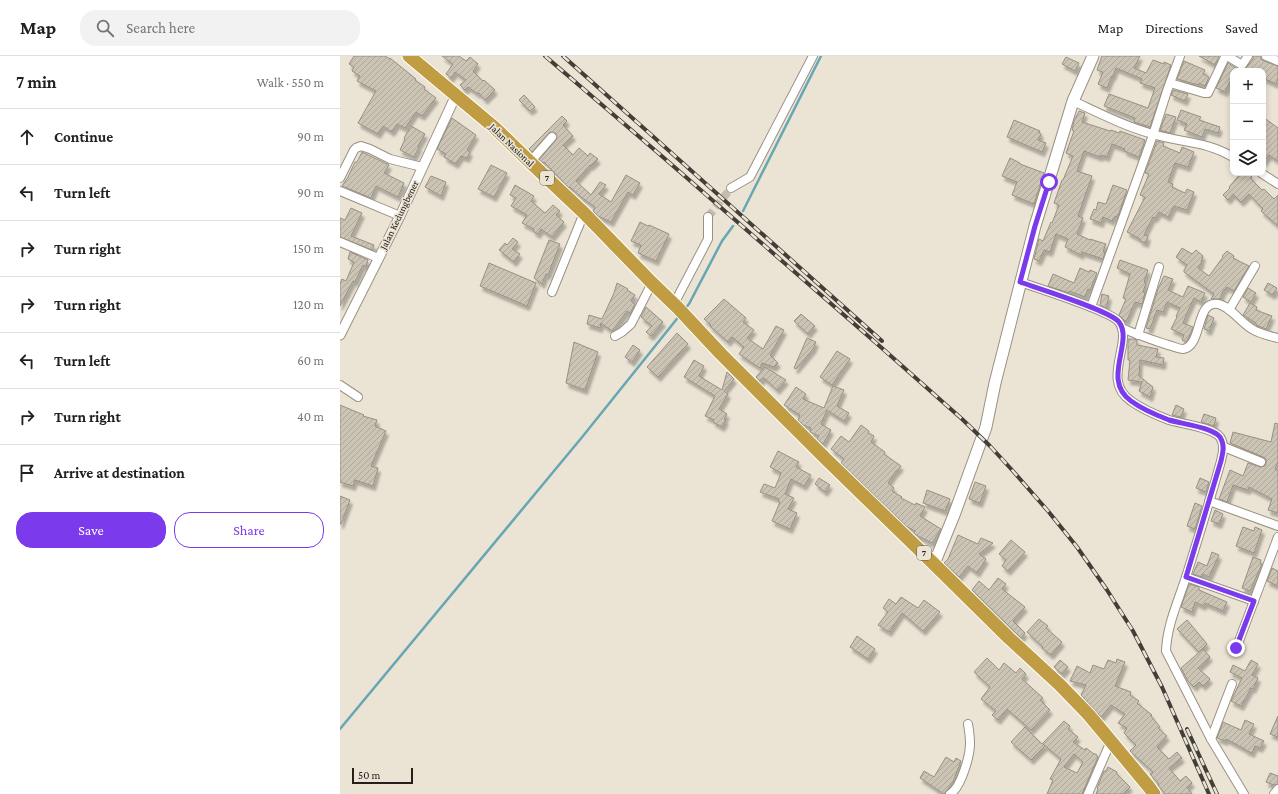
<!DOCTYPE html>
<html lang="en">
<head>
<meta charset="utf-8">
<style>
  :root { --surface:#fff; --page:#f2f2f2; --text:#202124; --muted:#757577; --line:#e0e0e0; --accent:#7c3aed }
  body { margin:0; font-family:"Crimson Pro",serif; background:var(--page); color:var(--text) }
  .controls { position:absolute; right:12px; top:12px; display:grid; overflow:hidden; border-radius:8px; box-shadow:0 2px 6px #0003 }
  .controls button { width:36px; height:36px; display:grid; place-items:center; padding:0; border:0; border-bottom:1px solid var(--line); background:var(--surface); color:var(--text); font:20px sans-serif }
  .scale { position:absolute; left:12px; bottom:10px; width:61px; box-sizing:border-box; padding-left:4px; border:2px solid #23201b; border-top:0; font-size:11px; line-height:14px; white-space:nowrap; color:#23201b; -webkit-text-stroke:3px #ebe4d5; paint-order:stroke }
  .stop { position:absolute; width:12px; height:12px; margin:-9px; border:3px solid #7c3aed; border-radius:50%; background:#fff }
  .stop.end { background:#7c3aed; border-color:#fff; box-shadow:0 1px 4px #0008 }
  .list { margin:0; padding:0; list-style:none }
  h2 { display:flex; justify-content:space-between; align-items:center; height:52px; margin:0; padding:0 16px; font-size:17px }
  h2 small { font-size:13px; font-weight:400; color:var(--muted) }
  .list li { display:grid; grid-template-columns:26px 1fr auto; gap:12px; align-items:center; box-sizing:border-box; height:56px; padding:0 16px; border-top:1px solid var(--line) }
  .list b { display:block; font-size:15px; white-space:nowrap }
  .list em { font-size:13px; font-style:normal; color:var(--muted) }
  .actions { display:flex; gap:8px; padding:12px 16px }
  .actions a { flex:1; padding:9px 0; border:1px solid var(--accent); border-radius:16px; text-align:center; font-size:14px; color:var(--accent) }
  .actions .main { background:var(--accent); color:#fff }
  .icon { flex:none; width:22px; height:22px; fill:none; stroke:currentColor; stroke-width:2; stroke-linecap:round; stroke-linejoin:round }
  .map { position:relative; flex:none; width:938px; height:738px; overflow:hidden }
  header { display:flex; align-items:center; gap:24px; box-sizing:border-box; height:56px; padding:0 20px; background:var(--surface); border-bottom:1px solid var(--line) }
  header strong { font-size:19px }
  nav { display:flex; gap:22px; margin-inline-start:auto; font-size:14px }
  .search { width:280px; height:36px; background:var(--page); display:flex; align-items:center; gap:10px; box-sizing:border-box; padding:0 14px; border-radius:16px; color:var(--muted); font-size:15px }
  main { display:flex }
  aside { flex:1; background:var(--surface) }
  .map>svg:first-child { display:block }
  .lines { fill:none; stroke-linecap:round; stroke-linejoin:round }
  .stream { stroke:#67a6b3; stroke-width:2.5 }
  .building { fill:url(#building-hatch); stroke:#979082; fill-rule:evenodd; filter:url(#shadow) }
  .minor-tunnel { stroke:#c3bdb0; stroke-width:8; stroke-dasharray:8 4; stroke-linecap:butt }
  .minor-casing { stroke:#989184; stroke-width:10 }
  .tertiary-casing { stroke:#989184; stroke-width:11 }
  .secondary-casing { stroke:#989184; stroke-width:13 }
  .trunk-casing { stroke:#fff; stroke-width:15 }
  .minor { stroke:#fff; stroke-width:8 }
  .tertiary { stroke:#fff; stroke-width:9 }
  .secondary { stroke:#fff; stroke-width:11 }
  .trunk { stroke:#c09c42; stroke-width:13 }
  .rail-casing { stroke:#423f38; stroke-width:4 }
  .rail { stroke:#ebe4d5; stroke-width:2.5; stroke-dasharray:8; stroke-linecap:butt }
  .route { stroke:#7c3aed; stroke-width:5 }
  .labels { text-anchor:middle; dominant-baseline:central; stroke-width:3.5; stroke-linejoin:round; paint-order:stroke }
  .shield { fill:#ebe4d5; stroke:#5f5b53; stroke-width:1 }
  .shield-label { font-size:9px; font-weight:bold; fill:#23201b }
  .street-label { font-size:10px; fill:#23201b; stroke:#ebe4d5 }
</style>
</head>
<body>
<header>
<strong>Map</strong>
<div class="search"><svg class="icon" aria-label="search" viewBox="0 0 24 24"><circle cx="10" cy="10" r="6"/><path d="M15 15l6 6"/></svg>Search here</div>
<nav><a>Map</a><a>Directions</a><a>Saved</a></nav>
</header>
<main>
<aside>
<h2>7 min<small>Walk · 550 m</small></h2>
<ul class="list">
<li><svg class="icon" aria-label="ahead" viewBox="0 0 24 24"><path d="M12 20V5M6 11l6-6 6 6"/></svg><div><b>Continue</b></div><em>90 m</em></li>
<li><svg class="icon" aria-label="left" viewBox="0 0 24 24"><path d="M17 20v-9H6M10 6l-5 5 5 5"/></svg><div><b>Turn left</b></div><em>90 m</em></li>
<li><svg class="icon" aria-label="right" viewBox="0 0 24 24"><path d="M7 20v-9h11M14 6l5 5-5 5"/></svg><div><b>Turn right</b></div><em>150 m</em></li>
<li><svg class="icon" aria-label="right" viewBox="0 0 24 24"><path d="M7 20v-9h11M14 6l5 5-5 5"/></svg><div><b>Turn right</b></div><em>120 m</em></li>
<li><svg class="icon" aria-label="left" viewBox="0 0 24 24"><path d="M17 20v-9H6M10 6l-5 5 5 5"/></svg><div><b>Turn left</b></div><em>60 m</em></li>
<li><svg class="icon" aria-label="right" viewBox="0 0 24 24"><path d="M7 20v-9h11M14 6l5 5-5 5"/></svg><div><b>Turn right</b></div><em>40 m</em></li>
<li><svg class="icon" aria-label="arrive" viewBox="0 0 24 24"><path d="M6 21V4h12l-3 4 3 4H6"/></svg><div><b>Arrive at destination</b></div></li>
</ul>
<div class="actions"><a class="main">Save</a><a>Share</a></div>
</aside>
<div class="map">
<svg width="938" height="738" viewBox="0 0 938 738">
  <defs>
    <pattern id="building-hatch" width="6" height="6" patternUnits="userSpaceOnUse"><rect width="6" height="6" fill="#cbc4b5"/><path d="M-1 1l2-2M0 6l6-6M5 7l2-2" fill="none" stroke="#aea89b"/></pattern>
    <filter id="shadow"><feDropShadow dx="2.5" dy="4.5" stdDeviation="1" flood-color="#0004"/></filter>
  </defs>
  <rect width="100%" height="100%" fill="#ebe4d5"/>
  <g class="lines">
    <g class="stream">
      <path d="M403,155L481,0"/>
      <path d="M344,254L349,248L382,185L393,170"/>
      <path d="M0,673L243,380L340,259"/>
    </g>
  </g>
  <g class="building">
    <path d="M14,0H45L50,3V2L76,23L75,24L85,31L84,33L96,42L82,60L76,56L65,72L57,68L52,76L43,70L38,78L18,67L36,35L17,25L20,20L12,15L14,11L9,8Z"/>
    <path d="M102,0H119L126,5L130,1L138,8L133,15L143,25L144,24L155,34L145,44L139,37L138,38L128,31L125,34L120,29L126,24L115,16L111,22L106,18L113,8Z"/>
    <path d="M762,0H800L794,12L806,17L813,4L824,8V6L831,9L810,71L794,66L795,62L764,50L769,38L808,52L815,32L800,27L802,23L776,12L773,20H772L767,32L758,28L763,16L757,14Z"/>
    <path d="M859,0H879L875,9Z"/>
    <path d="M913,0H921V3L924,5L938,10V23L936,28L923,22V15H893V19L885,36L876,32L888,7L899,14H904L913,3Z"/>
    <path d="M726,1L739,7L735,15L722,8Z"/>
    <path d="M844,5L865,14L863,18L869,21L865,30L859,27L858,29L837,23Z"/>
    <path d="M833,34L848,38L845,45L831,39Z"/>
    <path d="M184,39L195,51L190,55L179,44Z"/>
    <path d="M841,54L861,61L859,64L880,71L878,77L865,73L862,81L844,74L847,68L837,64Z"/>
    <path d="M739,55L745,57L742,66L770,75L771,74L779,77L780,75L805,84L799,101L784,95L785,93L772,88L767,101L761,99L760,101L744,95L737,115L752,120L738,160L743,162L737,178L750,184V183L766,188L763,195L765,196L763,203L742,196L741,199L725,191L728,183L716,178L710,196L704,194L699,205L694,203L699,183L703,185L711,166L712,167L719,149L714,147L722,124H723L733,100L726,97L734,75L732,74L734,65Z"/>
    <path d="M826,58L836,61L830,77L820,74Z"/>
    <path d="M222,60L227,65L223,69L233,80L223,89L233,99L239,92L248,100L250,97L258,103L251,110L250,109L236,125L251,139L260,126L266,129L259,138L271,146L286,119L300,127L293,139L288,136L271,166L258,160L253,155L255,151L241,141L230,131L229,132L204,106L203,107L199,104L216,84L217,80L215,77L210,76L192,96L189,93Z"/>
    <path d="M923,61L938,72V105L929,99L923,107Z"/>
    <path d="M112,62L136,79L127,94L130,96L127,102L121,100L116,108L104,101L106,98L97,93Z"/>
    <path d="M674,64L700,75L699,77L701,78L698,84L706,87L702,96L667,81Z"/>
    <path d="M71,70L85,78L78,90L79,91L74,101L60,94L65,83L64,82Z"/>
    <path d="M817,85L824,87L823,90L840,97L842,91L854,96L848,111L835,107L828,126L833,128L832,131L845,137L847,133L854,136L847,154L834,150L828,161L819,156L815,162L813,161L804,179L808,180L806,187L800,185V183L787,176L805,141L800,139L809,118L805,117Z"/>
    <path d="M22,96L49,109L44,117L64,127L58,141L36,130L31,142L2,130L8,121L15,106H17Z"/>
    <path d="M670,102L680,107V108L704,117L694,148L672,139L677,126L662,120Z"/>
    <path d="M151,109L167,117L154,141L138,133Z"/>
    <path d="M901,117H907L912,121L911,123L922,134L924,133L934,143L938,139V170L921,155L923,153L909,138L901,146L893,138L888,144L883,139L890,132L889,131Z"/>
    <path d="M91,120L106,126L101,140L85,131Z"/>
    <path d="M175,129L194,140L191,145L205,157L213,149L220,155L216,159L224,166L212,181L201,173L198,178L193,175L194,173L182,167L187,159L171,150L176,142L170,139Z"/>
    <path d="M773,129L787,134L778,160L774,161L772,165L763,161L761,167L750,163L754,153L756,154L758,146L766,148Z"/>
    <path d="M11,152L22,157L11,180L34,189L32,194L0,181V162L5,164Z"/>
    <path d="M300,166L308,170L309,169L329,178L316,205L298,197L301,189L291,185Z"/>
    <path d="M173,182L178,186L172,193L180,198L174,206L159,194L165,187L167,189Z"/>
    <path d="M209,184L220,188L208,219L206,218L202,228L194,222Z"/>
    <path d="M842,192L852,198L856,194L863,200L861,206H862L858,212L869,220L883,201L882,200L887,195L894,200L893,202L909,210L894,235L887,231L883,235L880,243H871L874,238L844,216V214L847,209L836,201Z"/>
    <path d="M10,196L28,204L26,211L23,209L15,226L13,225L0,250V227L2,223L6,225L14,206L8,203Z"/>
    <path d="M780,204L808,214L804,226L806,227L803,236L805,237L802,248L795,246L786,266L779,259L786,243L783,242L790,218L777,212Z"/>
    <path d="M149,207L196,227L187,250L140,230Z"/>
    <path d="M740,212L749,216L750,214L757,217L750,234L748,233L745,241L729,235V237L708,230L713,218L734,227Z"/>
    <path d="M824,220L833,223L828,234L843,241L848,230L865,237L861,246L854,242L847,257L843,267L853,271L849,281L846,286L842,284L844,279L831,273L837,261L836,260L840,252L827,246L823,256L817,254L810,273L806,272L818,233Z"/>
    <path d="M277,227L288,233L287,234L295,239L291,245L295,248L290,257L287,255L272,275L261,267L260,272L247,268L249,259L262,263L274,237Z"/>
    <path d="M928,227L937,232L933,239L924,234Z"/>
    <path d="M908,232L916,237L911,246L903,241Z"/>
    <path d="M762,238L769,240L766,252L760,249Z"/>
    <path d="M384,243L406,262L403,266L414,274L407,282L423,293L436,270L444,274L430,299L438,307L434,311L422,307L420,312L399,298L404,291L392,281L388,286L370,270L371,269L364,263Z"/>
    <path d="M910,247L917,251L916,254L932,260L926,273L916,269V267L903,259Z"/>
    <path d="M306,251L323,266L311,280L306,276L312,270L301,261Z"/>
    <path d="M461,258L475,270L468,278L454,265Z"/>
    <path d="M868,259L874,262L869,275L864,273Z"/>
    <path d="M337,277L348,288L318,321L307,311Z"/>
    <path d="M467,282L476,286L473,293L456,313L454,312Z"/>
    <path d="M788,283H794L797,284V289L818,293L816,301L824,302L823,309L800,304L799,320L813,331L810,341L799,335L802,326L788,324L790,304H788Z"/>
    <path d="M234,286L258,296L245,334L226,327Z"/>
    <path d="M293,289L300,294L292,306L285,301Z"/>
    <path d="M497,295L510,303L492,329L480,321Z"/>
    <path d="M354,304L364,310L359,320L382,334L387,316L394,323L384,335L388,338L379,353L387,358L384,363L386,364L382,371L373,366L374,364L365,360L375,340L344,321Z"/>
    <path d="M425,311L446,324L437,334L424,322L420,325L416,321Z"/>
    <path d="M493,330L504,334L497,350L509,357L504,365L487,354L481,368L491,374L483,388L477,383L479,380L470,376L471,372L463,369L458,364L460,359L444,349L456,331L466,338L463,343L484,352Z"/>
    <path d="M0,349L24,359L23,360L37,364L35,370L46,375L31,410L38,412L33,430L15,424L13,430L0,426Z"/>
    <path d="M836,349L844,353L841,361L832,359Z"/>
    <path d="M864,358L876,362L874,370L861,366Z"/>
    <path d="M935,367L938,368V406L935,413L938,415V457L928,454L932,443L909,431L908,434L893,429L887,446L879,443L890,414L903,420L908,407L921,411L925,410L926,408V403L923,401L890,387L893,376L931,386Z"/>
    <path d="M521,369L529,375L528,377L534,380L531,386L545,396L544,398L561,410L557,415H556L548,427L554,432L552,435L562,441L561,442L575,449L576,447L585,451L580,460L601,473L592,487L576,479L574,477L575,475L566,470L501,407L504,403L491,393L501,380L509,386Z"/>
    <path d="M438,395L459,406L456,411L471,419L464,430L451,423L445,438L454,442L448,453L457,457L450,473L432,465L440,446L438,445L439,443L420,436L424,428L435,432L441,417L430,411Z"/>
    <path d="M479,422L490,429L485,436L475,428Z"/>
    <path d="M860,422L869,426L866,436L856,432Z"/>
    <path d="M635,426L646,430L640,447L629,443Z"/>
    <path d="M587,434L610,443L605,455L583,447Z"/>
    <path d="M0,440L10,444L1,468H0Z"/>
    <path d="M855,447L862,450L855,473L847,470Z"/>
    <path d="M875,454L883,458L879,468L871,465Z"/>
    <path d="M903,471L914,475L915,471L922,474L914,497L896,490Z"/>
    <path d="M618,479L638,488L641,482L653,487L639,498L646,503L637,517L628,510L619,521L604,507L608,503Z"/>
    <path d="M671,484L685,496L668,515L662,510L666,504L659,498Z"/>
    <path d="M872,496L879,499L869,521L863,518L862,521L853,518L858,506L867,510Z"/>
    <path d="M913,501L921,504L920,507L922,508L910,535L902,532Z"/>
    <path d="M932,512L938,515V530L927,525Z"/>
    <path d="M658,522L666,528L662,533L685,551L673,565L685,577L681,582L632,534L639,525L649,534Z"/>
    <path d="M849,528L859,531V534L887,546L883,555L865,547L863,550L855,546L852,556L841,551Z"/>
    <path d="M561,541L578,552L584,544L600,556L583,575L562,557L549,576L538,569L548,556L543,552L549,543L556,548Z"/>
    <path d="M699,563L708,570L706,572L722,586L711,599L702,592L703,591L687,576Z"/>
    <path d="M847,564L867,588L859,596L837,573Z"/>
    <path d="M517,580L535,593L528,603L510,591Z"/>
    <path d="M863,593L870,601L858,612L870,623L863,630L859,626L854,631L848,625L841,612Z"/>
    <path d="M647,602L659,614L664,607L676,617L680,612L686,618L682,623L703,642L700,644L710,654L691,674L667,653L658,664L652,659L656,655L641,643L650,631L634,616Z"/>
    <path d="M777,603L785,606L775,630L791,636L790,639L799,645L797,647L812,659L811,660L820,671L818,672L827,680L817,691L829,703L837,696L842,702L829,712L840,725L846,720L852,727L847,731L852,738H825L818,729L819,728L810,718L813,716L790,695L796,689L784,677L787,672L778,667L785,658L771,649L761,661L741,639L746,629L730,625L737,610L750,617L753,609L764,613L768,604L776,607Z"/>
    <path d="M720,604L728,611L722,618L714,611Z"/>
    <path d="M911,604L918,608L912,619L918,622L913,633L911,632L901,650L891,645L902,622L890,616L893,609L905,615Z"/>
    <path d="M938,660V681L930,678Z"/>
    <path d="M905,664L914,668L909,678L924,685L920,692L915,690L912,697L905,694V693L886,683L885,685L877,682L883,666L901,674Z"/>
    <path d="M724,665L730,670L728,673L738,681L733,686L745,694L746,692L754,698H756L758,701L742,738H707L713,724L710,723L721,703L703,688L705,690L691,704L671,686L685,671L702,688ZM734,698L743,706L737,717L724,711Z"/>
    <path d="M606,701L614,706L616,702L621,705L613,726L604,738L580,722L584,715L594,721Z"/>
    <path d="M768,711L777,716V718L790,731L783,738H756L758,733L757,732L764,715H766Z"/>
    <path d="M930,717L938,720V728L934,729L926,726Z"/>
  </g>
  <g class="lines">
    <path class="minor-tunnel" d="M368,161L391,132"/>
    <g class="minor-casing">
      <g id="minor">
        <path d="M926,0L938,5"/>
        <path d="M830,27L864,37H868L885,1H889L902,9L908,0"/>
        <path d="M733,45C759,57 786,71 813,78C842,87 866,85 893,101"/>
        <path d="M190,106L212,81"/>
        <path d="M921,117L938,128"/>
        <path d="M0,122L14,94L16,92L21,90L30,93L50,103L82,111"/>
        <path d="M391,132L410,121L473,0"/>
        <path d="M0,135L60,160"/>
        <path d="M0,186L38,202"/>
        <path d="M680,226C697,232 771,255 779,266C794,286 760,324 791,345C802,353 816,359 829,364C842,368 872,371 880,381C885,389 883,396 881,405C870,444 858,483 846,521C838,546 827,569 826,595L871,683L904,738"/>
        <path d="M212,236L244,157"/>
        <path d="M334,248L368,183V161"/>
        <path d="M751,251L813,79L827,35L840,0"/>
        <path d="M889,254L915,210"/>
        <path d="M782,272C797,279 813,284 828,289C833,290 838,293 843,293C863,290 855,244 878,248C890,250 901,267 912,273C919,278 930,280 938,282"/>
        <path d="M798,279L819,211"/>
        <path d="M275,280L282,276L291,268L312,227"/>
        <path d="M0,329L18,341"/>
        <path d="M884,391L921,406"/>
        <path d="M869,445L938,470"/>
        <path d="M846,521L914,545"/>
        <path d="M896,593L938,481"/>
        <path d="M871,683L892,628"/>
        <path d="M610,738C621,732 630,700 630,687C630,681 629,674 628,668"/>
        <path d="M748,738L771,685"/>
        <path d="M934,738L938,733"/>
      </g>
    </g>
    <g class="tertiary-casing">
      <path id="tertiary" d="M0,279L60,160L116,39"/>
    </g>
    <g class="secondary-casing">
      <path id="secondary" d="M594,508L614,459L646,371L655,327L695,170L733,45L753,0"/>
    </g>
    <g class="trunk-casing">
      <path id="trunk" d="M69,0L155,72L190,106L244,157L312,227L338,252L381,298L487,404L594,508L669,582L720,629L749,659L809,731L814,738"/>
    </g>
    <use href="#minor" class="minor"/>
    <use href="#tertiary" class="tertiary"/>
    <use href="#secondary" class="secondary"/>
    <use href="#trunk" class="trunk"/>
    <g class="rail-casing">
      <g id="rail">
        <path d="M205,0L324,102L543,293L622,363L650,390L672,414L708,455L737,491L767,534L793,575L822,631L869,738"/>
        <path d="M223,0L542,285"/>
        <path d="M847,673L877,738"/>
      </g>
    </g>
    <use href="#rail" class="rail"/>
  </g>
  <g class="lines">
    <path class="route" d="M709,126L695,170L680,226C697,232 771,255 779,266C794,286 761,324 791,345C802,353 816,359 829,364C842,368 872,371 880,381C885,389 883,396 881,405L846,521L914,545L896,592"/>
  </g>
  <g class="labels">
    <g class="shield">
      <rect x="200" y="115" width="14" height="14" rx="3"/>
      <rect x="577" y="490" width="14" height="14" rx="3"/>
    </g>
    <g class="shield-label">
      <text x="207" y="122">7</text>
      <text x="584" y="497">7</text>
    </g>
    <g class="street-label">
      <text transform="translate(172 89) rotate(44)">Jalan Nasional</text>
      <text transform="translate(59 159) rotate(-64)">Jalan Kedungbener</text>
    </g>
  </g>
</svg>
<div class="controls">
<button>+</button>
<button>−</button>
<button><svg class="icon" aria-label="layers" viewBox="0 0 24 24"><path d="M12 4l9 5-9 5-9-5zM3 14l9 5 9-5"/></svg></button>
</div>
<div class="scale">50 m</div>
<div class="stop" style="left:709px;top:126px"></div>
<div class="stop end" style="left:896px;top:592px"></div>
</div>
</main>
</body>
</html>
